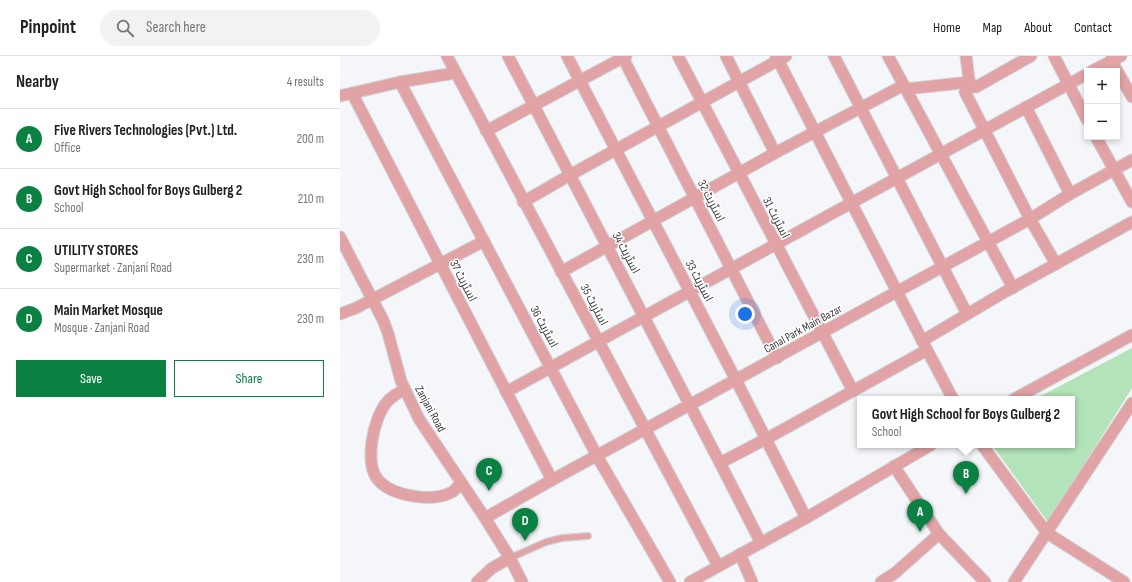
<!DOCTYPE html>
<html lang="en">
<head>
<meta charset="utf-8">
<style>
  :root { --surface:#fff; --page:#f2f2f2; --text:#222; --muted:#767676; --line:#e0e0e0; --accent:#0b8043 }
  body { margin:0; font-family:"Sofia Sans Condensed",Cairo,sans-serif; background:var(--page); color:var(--text) }
  .controls { position:absolute; right:12px; top:12px; display:grid; overflow:hidden; border-radius:0px; box-shadow:0 2px 6px #0003 }
  .controls button { width:36px; height:36px; display:grid; place-items:center; padding:0; border:0; border-bottom:1px solid var(--line); background:var(--surface); color:var(--text); font:20px sans-serif }
  .you { position:absolute; left:405px; top:258px; width:14px; height:14px; margin:-10px; border:3px solid #fff; border-radius:50%; background:#1a73e8; box-shadow:0 0 0 6px #1a73e833 }
  .badge { display:grid; place-items:center; width:26px; height:26px; border-radius:50%; background:var(--accent); color:#fff; font-size:13px; font-weight:700 }
  .pin { position:absolute; translate:-50% -33px; filter:drop-shadow(0 1px 2px #0008) }
  .pin::after { content:''; position:absolute; top:21px; width:14px; height:12px; background:inherit; clip-path:polygon(0 0,100% 0,50% 100%) }
  .popup { position:absolute; left:517px; top:340px; width:218px; height:52px; box-sizing:border-box; display:grid; place-content:center; border-radius:0px; background:var(--surface); filter:drop-shadow(0 1px 3px #0005); font-size:13px; white-space:nowrap; color:var(--muted) }
  .popup b { font-size:15px; color:var(--text) }
  .popup::after { content:''; position:absolute; left:50%; top:100%; margin-left:-8px; border:8px solid transparent; border-top-color:var(--surface) }
  .list { margin:0; padding:0; list-style:none }
  h2 { display:flex; justify-content:space-between; align-items:center; height:52px; margin:0; padding:0 16px; font-size:17px }
  h2 small { font-size:13px; font-weight:400; color:var(--muted) }
  .list li { display:grid; grid-template-columns:26px 1fr auto; gap:12px; align-items:center; box-sizing:border-box; height:60px; padding:0 16px; border-top:1px solid var(--line) }
  .list b { display:block; font-size:15px; white-space:nowrap }
  .list p { margin:0; font-size:13px; white-space:nowrap; color:var(--muted) }
  .list em { font-size:13px; font-style:normal; color:var(--muted) }
  .actions { display:flex; gap:8px; padding:12px 16px }
  .actions a { flex:1; padding:9px 0; border:1px solid var(--accent); border-radius:0px; text-align:center; font-size:14px; color:var(--accent) }
  .actions .main { background:var(--accent); color:#fff }
  .icon { flex:none; width:22px; height:22px; fill:none; stroke:currentColor; stroke-width:2; stroke-linecap:round; stroke-linejoin:round }
  .map { position:relative; flex:none; width:792px; height:526px; overflow:hidden }
  header { display:flex; align-items:center; gap:24px; box-sizing:border-box; height:56px; padding:0 20px; background:var(--surface); border-bottom:1px solid var(--line) }
  header strong { font-size:19px }
  nav { display:flex; gap:22px; margin-inline-start:auto; font-size:14px }
  .search { width:280px; height:36px; background:var(--page); display:flex; align-items:center; gap:10px; box-sizing:border-box; padding:0 14px; border-radius:22px; color:var(--muted); font-size:15px }
  main { display:flex }
  aside { flex:1; background:var(--surface) }
  .map>svg:first-child { display:block }
  .green { fill:#b3e4b9 }
  .lines { fill:none; stroke-linecap:round; stroke-linejoin:round }
  .service-casing { stroke:#d0d1d4; stroke-width:8 }
  .minor-casing { stroke:#d0d1d4; stroke-width:13 }
  .tertiary-casing { stroke:#d0d1d4; stroke-width:13 }
  .service { stroke:#e1a3a5; stroke-width:5.5 }
  .minor { stroke:#e1a3a5; stroke-width:11 }
  .tertiary { stroke:#e1a3a5; stroke-width:11 }
  .labels { text-anchor:middle; dominant-baseline:central; stroke-width:3; stroke-linejoin:round; paint-order:stroke }
  .street-label { font-size:12px; fill:#3a3b3d; stroke:#fff }
</style>
</head>
<body>
<header>
<strong>Pinpoint</strong>
<div class="search"><svg class="icon" aria-label="search" viewBox="0 0 24 24"><circle cx="10" cy="10" r="6"/><path d="M15 15l6 6"/></svg>Search here</div>
<nav><a>Home</a><a>Map</a><a>About</a><a>Contact</a></nav>
</header>
<main>
<aside>
<h2>Nearby<small>4 results</small></h2>
<ul class="list">
<li><span class="badge">A</span><div><b>Five Rivers Technologies (Pvt.) Ltd.</b><p>Office</p></div><em>200 m</em></li>
<li><span class="badge">B</span><div><b>Govt High School for Boys Gulberg 2</b><p>School</p></div><em>210 m</em></li>
<li><span class="badge">C</span><div><b>UTILITY STORES</b><p>Supermarket · Zanjani Road</p></div><em>230 m</em></li>
<li><span class="badge">D</span><div><b>Main Market Mosque</b><p>Mosque · Zanjani Road</p></div><em>230 m</em></li>
</ul>
<div class="actions"><a class="main">Save</a><a>Share</a></div>
</aside>
<div class="map">
<svg width="792" height="526" viewBox="0 0 792 526">
  <rect width="100%" height="100%" fill="#f5f6fa"/>
  <path class="green" d="M792,292V332L708,466L652,389H732V343H695Z"/>
  <g class="lines">
    <g class="service-casing">
      <path id="service" d="M170,502L206,486L222,482L248,480"/>
    </g>
    <g class="minor-casing">
      <g id="minor">
        <path d="M107,0L378,510"/>
        <path d="M168,0L380,407L421,487"/>
        <path d="M227,0L396,324L466,462"/>
        <path d="M282,0L437,302"/>
        <path d="M338,0L513,335"/>
        <path d="M386,0L435,97"/>
        <path d="M436,0L587,294L613,343"/>
        <path d="M494,0L627,258"/>
        <path d="M548,0L673,232"/>
        <path d="M626,0L630,31L625,36L690,163L716,208"/>
        <path d="M714,0L747,64"/>
        <path d="M771,4L792,41"/>
        <path d="M752,15L781,0"/>
        <path d="M60,26L257,400L330,526"/>
        <path d="M630,31H636L691,0"/>
        <path d="M566,33L630,26"/>
        <path d="M12,37L212,424"/>
        <path d="M0,40L60,26L115,17"/>
        <path d="M686,51L730,138"/>
        <path d="M146,75L286,0"/>
        <path d="M756,81L792,146"/>
        <path d="M183,146L230,119L446,0"/>
        <path d="M221,216L435,97L564,29"/>
        <path d="M0,258L16,252L144,185"/>
        <path d="M582,285L663,237L792,166"/>
        <path d="M64,334C58,337 51,341 47,346C33,362 23,410 40,426C54,440 92,446 110,437C114,436 118,430 121,427"/>
        <path d="M166,336L747,18"/>
        <path d="M674,343L792,279"/>
        <path d="M642,389L707,477L784,526"/>
        <path d="M380,407L426,383L587,294"/>
        <path d="M554,410L599,478L645,526"/>
        <path d="M145,462L212,424L690,163L730,138L792,104"/>
        <path d="M400,498L412,526"/>
        <path d="M137,526L152,512L170,502"/>
        <path d="M350,526L466,462L591,389"/>
        <path d="M541,526L555,517L599,478"/>
        <path d="M674,526L792,347"/>
      </g>
    </g>
    <g class="tertiary-casing">
      <path id="tertiary" d="M0,181L43,264L48,277L61,325L79,363L145,462L170,502L182,526"/>
    </g>
    <use href="#service" class="service"/>
    <use href="#minor" class="minor"/>
    <use href="#tertiary" class="tertiary"/>
  </g>
  <g class="labels">
    <g class="street-label">
      <text transform="translate(371 145) rotate(63)">اسٹریٹ 32</text>
      <text transform="translate(436 162) rotate(63)">اسٹریٹ 31</text>
      <text transform="translate(286 197) rotate(62)">اسٹریٹ 34</text>
      <text transform="translate(123 225) rotate(63)">اسٹریٹ 37</text>
      <text transform="translate(359 225) rotate(62)">اسٹریٹ 33</text>
      <text transform="translate(254 249) rotate(62)">اسٹریٹ 35</text>
      <text transform="translate(204 271) rotate(62)">اسٹریٹ 36</text>
      <text transform="translate(463 273) rotate(-29)">Canal Park Main Bazar</text>
      <text transform="translate(90 353) rotate(61)">Zanjani Road</text>
    </g>
  </g>
</svg>
<div class="controls">
<button>+</button>
<button>−</button>
</div>
<div class="you"></div>
<div class="pin badge" style="left:580px;top:476px">A</div>
<div class="pin badge" style="left:626px;top:438px">B</div>
<div class="popup"><b>Govt High School for Boys Gulberg 2</b>School</div>
<div class="pin badge" style="left:149px;top:435px">C</div>
<div class="pin badge" style="left:185px;top:485px">D</div>
</div>
</main>
</body>
</html>
